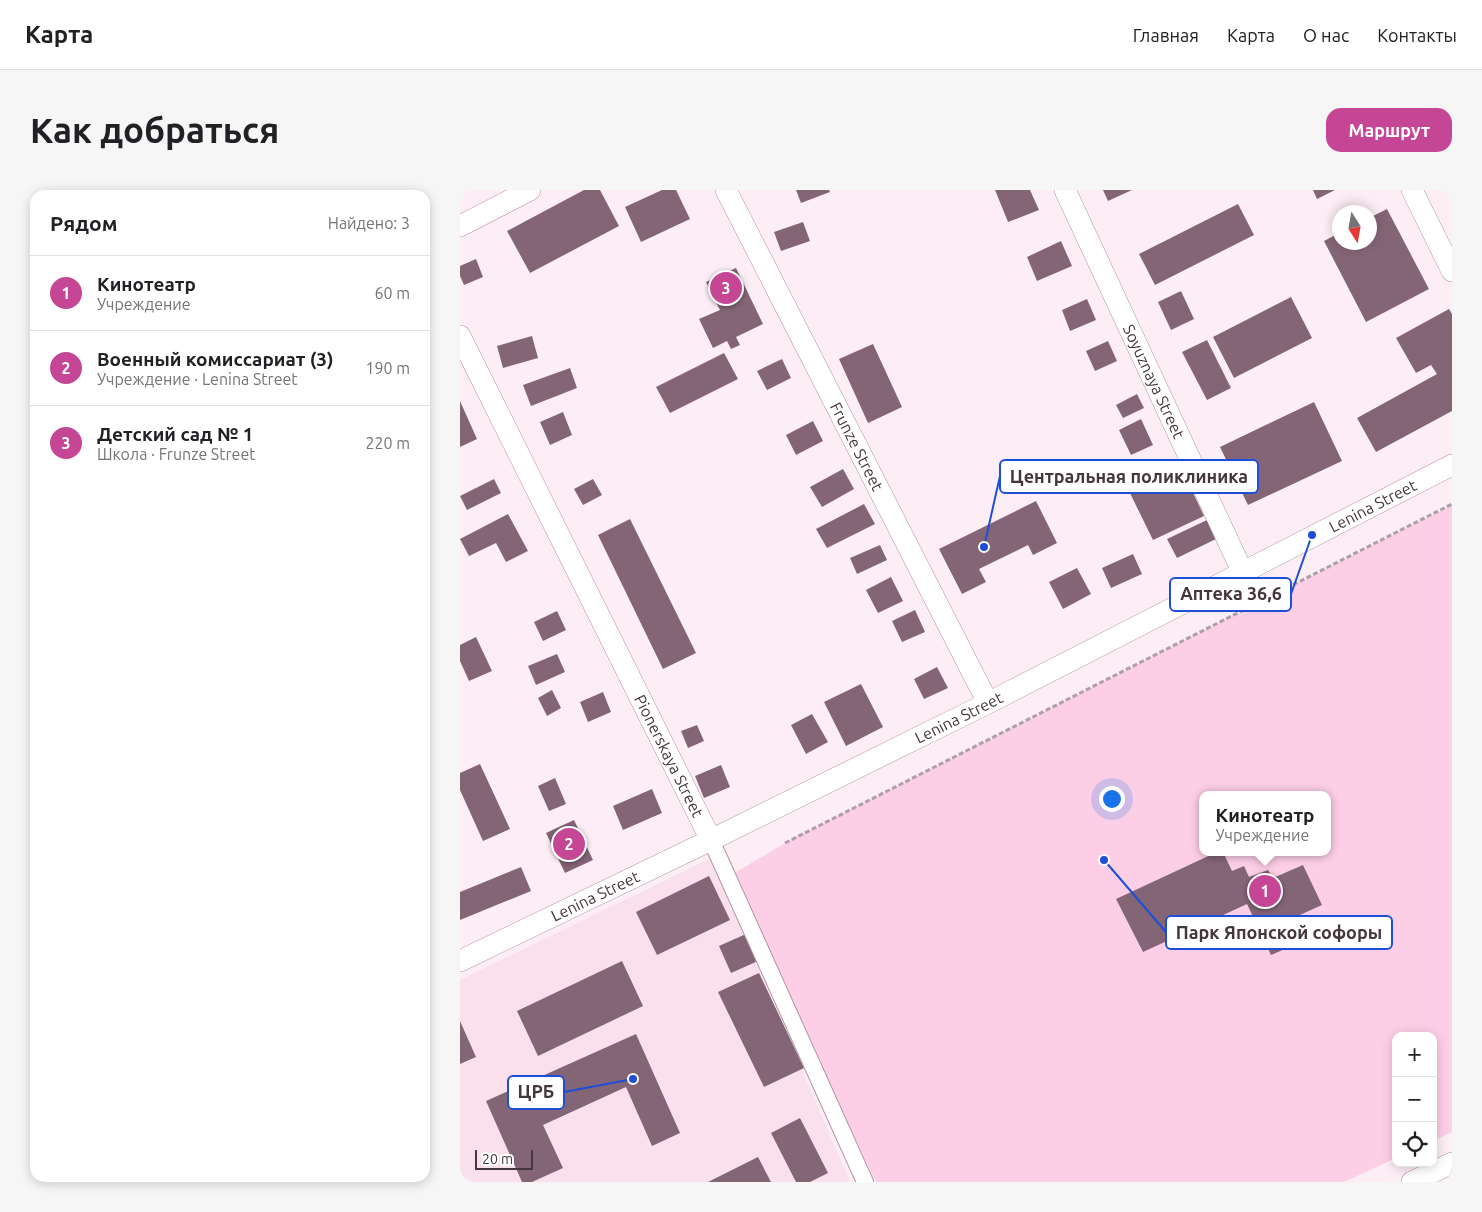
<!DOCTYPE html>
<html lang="ru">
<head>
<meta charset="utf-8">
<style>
  :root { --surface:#fff; --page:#f6f6f6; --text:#202124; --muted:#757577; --line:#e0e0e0; --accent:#c44694 }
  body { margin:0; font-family:Ubuntu,sans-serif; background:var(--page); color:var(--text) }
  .controls { position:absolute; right:15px; bottom:15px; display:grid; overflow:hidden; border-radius:10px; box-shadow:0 2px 12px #0003 }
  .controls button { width:45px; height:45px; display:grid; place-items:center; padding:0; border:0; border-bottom:1px solid var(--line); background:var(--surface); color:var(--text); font:25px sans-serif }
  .compass { position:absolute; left:872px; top:15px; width:45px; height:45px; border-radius:50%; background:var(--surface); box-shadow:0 2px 12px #0003; rotate:169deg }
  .scale { position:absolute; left:15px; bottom:12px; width:58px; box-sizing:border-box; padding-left:5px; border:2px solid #44363d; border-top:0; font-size:14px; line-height:18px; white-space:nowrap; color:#44363d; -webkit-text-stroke:4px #fff; paint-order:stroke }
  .you { position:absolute; left:651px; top:608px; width:18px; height:18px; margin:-12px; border:4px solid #fff; border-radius:50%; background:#1a73e8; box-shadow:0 0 0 8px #1a73e833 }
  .badge { display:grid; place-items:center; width:32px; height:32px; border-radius:50%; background:var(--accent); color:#fff; font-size:16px; font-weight:700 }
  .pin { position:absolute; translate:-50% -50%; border:2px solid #fff; box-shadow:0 1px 5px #0006 }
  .popup { position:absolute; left:739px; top:601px; width:132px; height:65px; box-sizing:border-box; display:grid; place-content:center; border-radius:10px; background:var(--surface); filter:drop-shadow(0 1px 4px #0005); font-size:16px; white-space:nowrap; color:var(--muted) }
  .popup b { font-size:19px; color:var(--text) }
  .popup::after { content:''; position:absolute; left:50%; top:100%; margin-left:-10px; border:10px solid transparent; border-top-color:var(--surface) }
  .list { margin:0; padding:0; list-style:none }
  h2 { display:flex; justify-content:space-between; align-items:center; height:65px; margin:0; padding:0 20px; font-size:21px }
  h2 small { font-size:16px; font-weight:400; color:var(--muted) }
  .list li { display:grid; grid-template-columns:32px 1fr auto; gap:15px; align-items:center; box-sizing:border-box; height:75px; padding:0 20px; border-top:1px solid var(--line) }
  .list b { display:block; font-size:19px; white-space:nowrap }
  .list p { margin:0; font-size:16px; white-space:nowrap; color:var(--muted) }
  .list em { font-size:16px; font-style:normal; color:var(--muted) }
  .icon { flex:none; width:28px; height:28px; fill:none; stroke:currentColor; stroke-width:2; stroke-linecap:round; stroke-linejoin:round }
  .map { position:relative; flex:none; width:992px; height:992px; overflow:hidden; border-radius:15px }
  header { display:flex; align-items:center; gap:30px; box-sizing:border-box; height:70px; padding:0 25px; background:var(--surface); border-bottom:1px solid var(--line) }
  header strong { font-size:24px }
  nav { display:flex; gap:28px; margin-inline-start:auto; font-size:18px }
  .intro { display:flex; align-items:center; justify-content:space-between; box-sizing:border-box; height:120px; padding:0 30px }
  h1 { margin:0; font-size:35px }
  .button { padding:12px 22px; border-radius:15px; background:var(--accent); color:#fff; font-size:18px; font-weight:700 }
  main { display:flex; gap:30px; padding:0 30px }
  aside { flex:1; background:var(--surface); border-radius:15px; box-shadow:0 2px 12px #0003 }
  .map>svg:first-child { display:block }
  .built { fill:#fadfed }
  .green { fill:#fdcfe7; fill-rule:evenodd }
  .building { fill:#846575 }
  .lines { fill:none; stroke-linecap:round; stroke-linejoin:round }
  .pedestrian-casing { stroke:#b492a3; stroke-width:18 }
  .minor-casing { stroke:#b492a3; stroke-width:22 }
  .path { stroke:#aea0a7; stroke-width:3; stroke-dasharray:5 2.5; stroke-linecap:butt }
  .pedestrian { stroke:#fff; stroke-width:16 }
  .minor { stroke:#fff; stroke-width:21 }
  .labels { text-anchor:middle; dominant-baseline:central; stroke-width:5; stroke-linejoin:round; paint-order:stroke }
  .street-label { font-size:16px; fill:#44363d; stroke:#fff }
  .leader { fill:none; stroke:#1d4ed8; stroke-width:2 }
  .callout-dot { fill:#1d4ed8; stroke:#fff; stroke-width:2 }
  .callout { fill:#fff; stroke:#1d4ed8; stroke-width:2 }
  .callout-label { font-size:18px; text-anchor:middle; font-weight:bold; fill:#44363d }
</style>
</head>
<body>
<header>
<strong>Карта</strong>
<nav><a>Главная</a><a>Карта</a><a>О нас</a><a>Контакты</a></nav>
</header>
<div class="intro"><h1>Как добраться</h1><a class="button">Маршрут</a></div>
<main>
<aside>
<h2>Рядом<small>Найдено: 3</small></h2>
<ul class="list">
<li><span class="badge">1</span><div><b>Кинотеатр</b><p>Учреждение</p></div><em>60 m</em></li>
<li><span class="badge">2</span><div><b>Военный комиссариат (3)</b><p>Учреждение · Lenina Street</p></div><em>190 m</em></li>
<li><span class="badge">3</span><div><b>Детский сад № 1</b><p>Школа · Frunze Street</p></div><em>220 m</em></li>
</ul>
</aside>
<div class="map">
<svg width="992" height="992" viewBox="0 0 992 992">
  <rect width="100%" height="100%" fill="#fdeef5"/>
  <path class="built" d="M251,668L390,992H0V790Z"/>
  <path class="green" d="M992,315V942L973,951V846H936V968L884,992H416L268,687L325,653ZM742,605H868V662H742Z"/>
  <g class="building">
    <path d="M124,0H140L159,36L70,83L47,41Z"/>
    <path d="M202,0H216L230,29L181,52L165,17Z"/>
    <path d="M336,0H369L370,2L341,13Z"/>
    <path d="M535,0H570L579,20L548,32Z"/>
    <path d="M643,0H672L648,11Z"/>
    <path d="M853,0H875L857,9Z"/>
    <path d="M778,14L794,45L695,95L679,64Z"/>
    <path d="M927,19L969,99L906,132L864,51L879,43V52H909V28Z"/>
    <path d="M343,32L350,51L321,61L314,42Z"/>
    <path d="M601,51L612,76L577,91L567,67Z"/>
    <path d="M16,69L23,87L4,95L0,86V76Z"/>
    <path d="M276,78L303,134L276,147L280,155L271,159L267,151L253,158L239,129L260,120L246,92Z"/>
    <path d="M721,101L734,129L711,140L698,112Z"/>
    <path d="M831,107L852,148L774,188L753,147Z"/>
    <path d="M627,109L636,130L610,141L602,120Z"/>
    <path d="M989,119L992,124V221L916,262L897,228L977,184L971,175L956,183L936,148Z"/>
    <path d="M72,146L78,168L43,178L37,156Z"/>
    <path d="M747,150L771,198L747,210L722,162Z"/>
    <path d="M648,151L657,171L635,181L626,161Z"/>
    <path d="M413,154L442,217L408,233L379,169Z"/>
    <path d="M264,163L278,189L210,223L196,197Z"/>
    <path d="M322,169L331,188L307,200L297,181Z"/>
    <path d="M110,178L117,198L71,216L63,195Z"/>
    <path d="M677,204L684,218L663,228L656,215Z"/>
    <path d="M0,211L17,249L0,257Z"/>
    <path d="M854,212L882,271L788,315L760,257Z"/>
    <path d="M103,222L112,245L90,255L80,232Z"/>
    <path d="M681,229L693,255L671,265L659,240Z"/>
    <path d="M353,231L363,251L336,265L326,245Z"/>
    <path d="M718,271L744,326L693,350L666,295Z"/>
    <path d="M383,279L394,299L362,317L350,297Z"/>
    <path d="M34,289L41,303L7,320L0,306Z"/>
    <path d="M133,289L142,305L123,315L114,299Z"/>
    <path d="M576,311L597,353L573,365L568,355L519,379L526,392L502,404L479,359Z"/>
    <path d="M404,314L415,334L367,358L356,339Z"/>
    <path d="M48,324L68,361L46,372L36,353L9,366L0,349Z"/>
    <path d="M170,329L236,463L203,479L138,345Z"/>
    <path d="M747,330L756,349L717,368L707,349Z"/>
    <path d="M420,355L427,370L397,384L390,368Z"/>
    <path d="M673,364L682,384L651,398L642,378Z"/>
    <path d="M617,378L631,404L603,419L589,392Z"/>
    <path d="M431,387L443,411L418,423L406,400Z"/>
    <path d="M455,420L465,442L442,452L432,431Z"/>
    <path d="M97,421L106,440L83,451L74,432Z"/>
    <path d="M16,447L32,481L9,491L0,471V455Z"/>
    <path d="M97,464L105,482L76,495L68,476Z"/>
    <path d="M477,477L488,498L464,509L454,489Z"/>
    <path d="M401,494L423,537L386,556L364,512Z"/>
    <path d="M92,500L101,518L87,526L78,508Z"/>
    <path d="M143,502L151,522L128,532L120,512Z"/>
    <path d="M352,524L368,552L346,564L331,535Z"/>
    <path d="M237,535L244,551L228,558L221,541Z"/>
    <path d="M20,574L50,639L23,651L0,600V583Z"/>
    <path d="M261,575L270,597L244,608L235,586Z"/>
    <path d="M95,588L106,614L89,621L78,596Z"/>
    <path d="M192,599L202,623L163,640L153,616Z"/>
    <path d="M114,630L133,670L105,683L86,643Z"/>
    <path d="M757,662H763L772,681L784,676L789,687L808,680L813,688L843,675L862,715L831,729L841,752L811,765L787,714L683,762L656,709Z"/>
    <path d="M61,677L71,701L0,730V702Z"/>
    <path d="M249,686L270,730L197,765L176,722Z"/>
    <path d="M286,744L298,771L271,783L259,756Z"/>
    <path d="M162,771L183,816L78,866L57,821Z"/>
    <path d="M299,783L344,878L304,897L258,802Z"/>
    <path d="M0,831L16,867L0,874Z"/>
    <path d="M176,844L220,943L192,956L166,897L83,935L103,978L72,992H62L26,911Z"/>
    <path d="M340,928L368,983L350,992H336L311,943Z"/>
    <path d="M298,967L311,992H248Z"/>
  </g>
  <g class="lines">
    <g class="pedestrian-casing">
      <path id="pedestrian" d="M251,650L405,992"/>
    </g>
    <g class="minor-casing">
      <g id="minor">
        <path id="s1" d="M266,0L528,513"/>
        <path id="s2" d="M605,0L783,383"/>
        <path d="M952,0L992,81"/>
        <path d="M0,36L70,0"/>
        <path id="s3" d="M0,146L251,650"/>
        <path id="s4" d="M0,771L251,650L528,513L992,275"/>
        <path d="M952,992L992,973"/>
      </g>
    </g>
    <path class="path" d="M325,653L992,314"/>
    <use href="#pedestrian" class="pedestrian"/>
    <use href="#minor" class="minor"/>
  </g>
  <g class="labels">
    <g class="street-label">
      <text stroke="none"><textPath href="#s2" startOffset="211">Soyuznaya Street</textPath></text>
      <text stroke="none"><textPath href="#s1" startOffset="288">Frunze Street</textPath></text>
      <text stroke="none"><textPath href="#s4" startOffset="1020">Lenina Street</textPath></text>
      <text stroke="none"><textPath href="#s4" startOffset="555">Lenina Street</textPath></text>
      <text stroke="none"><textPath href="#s3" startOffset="469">Pionerskaya Street</textPath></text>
      <text stroke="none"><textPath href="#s4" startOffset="150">Lenina Street</textPath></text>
    </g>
  </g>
  <path class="leader" d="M524 357L540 286M852 345L831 404M644 670L706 742M173 889L104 902"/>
  <g class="callout-dot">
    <circle cx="524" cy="357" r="5"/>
    <circle cx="852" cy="345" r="5"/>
    <circle cx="644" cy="670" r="5"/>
    <circle cx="173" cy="889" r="5"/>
  </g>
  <g class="callout">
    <rect x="540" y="270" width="258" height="33" rx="5"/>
    <rect x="710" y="388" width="121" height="33" rx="5"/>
    <rect x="706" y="726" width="226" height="33" rx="5"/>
    <rect x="48" y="886" width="56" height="33" rx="5"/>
  </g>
  <g class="callout-label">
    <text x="669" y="293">Центральная поликлиника</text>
    <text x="771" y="410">Аптека 36,6</text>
    <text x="819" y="749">Парк Японской софоры</text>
    <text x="76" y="908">ЦРБ</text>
  </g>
</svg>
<div class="controls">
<button>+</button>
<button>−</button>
<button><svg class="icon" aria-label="locate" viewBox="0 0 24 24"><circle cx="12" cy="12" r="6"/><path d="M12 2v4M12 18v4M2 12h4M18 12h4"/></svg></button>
</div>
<svg class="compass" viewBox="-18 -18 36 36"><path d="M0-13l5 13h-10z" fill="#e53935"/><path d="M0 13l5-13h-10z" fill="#757577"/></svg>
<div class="scale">20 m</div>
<div class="you"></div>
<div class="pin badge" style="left:805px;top:701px">1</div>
<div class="popup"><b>Кинотеатр</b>Учреждение</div>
<div class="pin badge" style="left:109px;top:654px">2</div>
<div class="pin badge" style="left:266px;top:98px">3</div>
</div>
</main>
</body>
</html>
